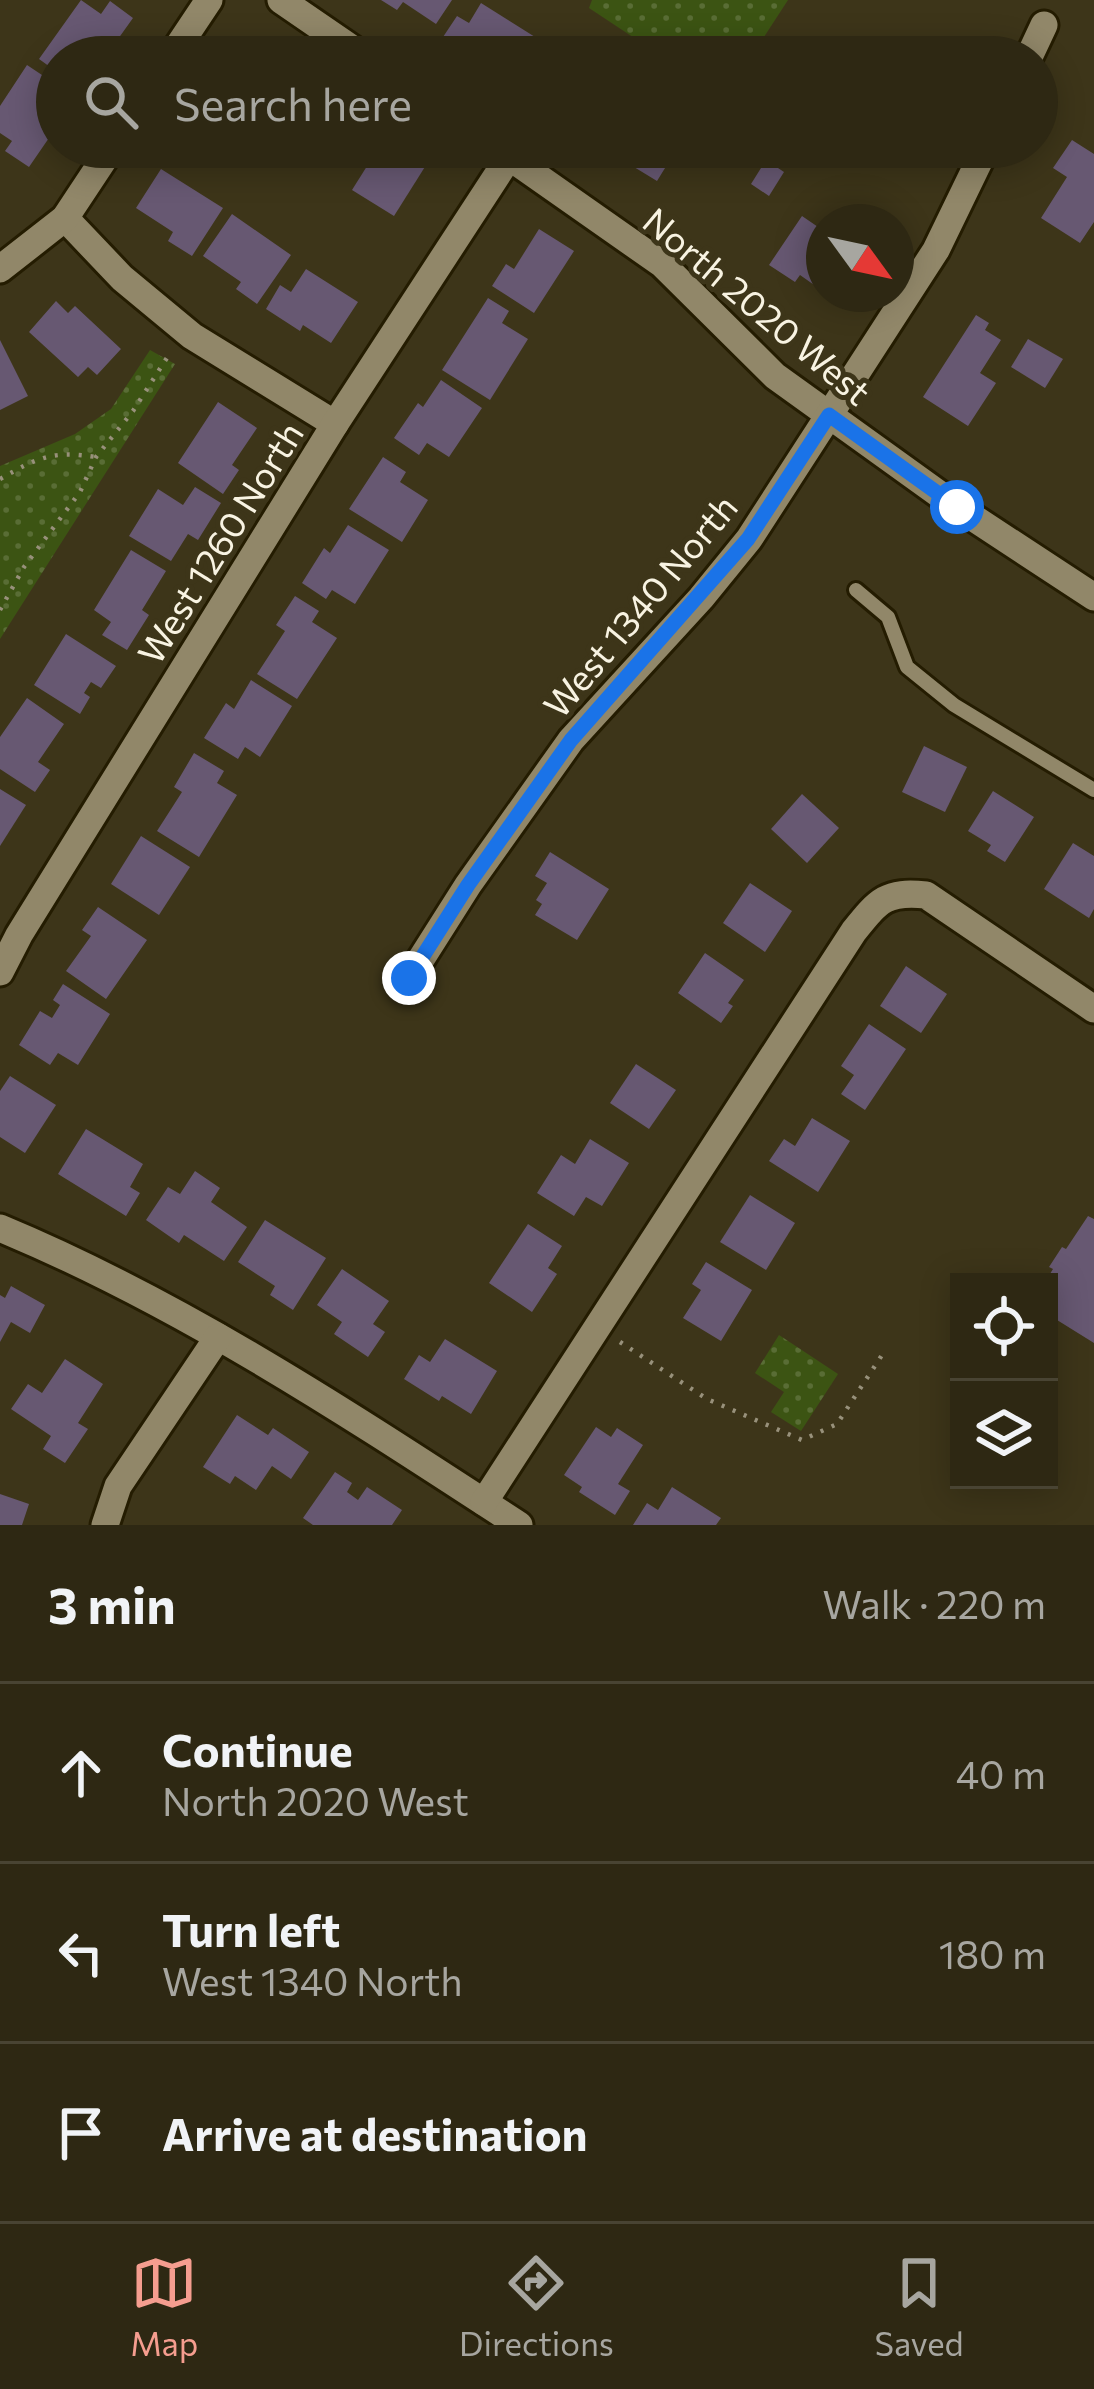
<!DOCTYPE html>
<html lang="en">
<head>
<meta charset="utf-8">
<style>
  :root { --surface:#2e2813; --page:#36301c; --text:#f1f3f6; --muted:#a7a6a0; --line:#494433; --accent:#f59d8f }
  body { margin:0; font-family:Commissioner,sans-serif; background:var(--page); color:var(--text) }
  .controls { position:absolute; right:36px; bottom:36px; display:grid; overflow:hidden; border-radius:0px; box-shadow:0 6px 30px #0003 }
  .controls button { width:108px; height:108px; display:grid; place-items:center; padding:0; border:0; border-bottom:3px solid var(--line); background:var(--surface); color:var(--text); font:60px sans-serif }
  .compass { position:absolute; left:806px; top:204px; width:108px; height:108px; border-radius:50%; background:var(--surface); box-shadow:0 6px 30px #0003; rotate:123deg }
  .stop { position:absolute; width:36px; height:36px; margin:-27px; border:9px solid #1a73e8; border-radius:50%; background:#fff }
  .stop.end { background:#1a73e8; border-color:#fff; box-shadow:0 3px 12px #0008 }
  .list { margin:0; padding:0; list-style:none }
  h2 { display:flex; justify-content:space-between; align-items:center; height:156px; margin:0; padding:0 48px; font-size:51px }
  h2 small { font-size:39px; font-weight:400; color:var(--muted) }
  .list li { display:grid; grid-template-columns:78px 1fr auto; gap:36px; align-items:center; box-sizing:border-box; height:180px; padding:0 48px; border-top:3px solid var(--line) }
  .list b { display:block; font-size:45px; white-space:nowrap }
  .list p { margin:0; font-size:39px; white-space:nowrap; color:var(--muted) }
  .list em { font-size:39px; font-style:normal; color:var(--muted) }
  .icon { flex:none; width:66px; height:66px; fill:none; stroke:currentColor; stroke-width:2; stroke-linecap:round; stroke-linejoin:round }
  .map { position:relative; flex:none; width:1094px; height:1525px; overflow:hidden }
  .search { position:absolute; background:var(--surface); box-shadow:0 6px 30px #0003; left:36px; right:36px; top:36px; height:132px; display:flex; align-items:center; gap:30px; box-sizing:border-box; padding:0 42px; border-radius:66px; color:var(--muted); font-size:45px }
  .sheet { height:696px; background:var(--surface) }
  nav { display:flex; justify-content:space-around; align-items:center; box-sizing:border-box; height:168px; border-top:3px solid var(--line); background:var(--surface); font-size:33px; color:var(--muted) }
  nav a { display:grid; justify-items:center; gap:6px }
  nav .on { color:var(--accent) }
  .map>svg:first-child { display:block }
  .green { fill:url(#green-dots) }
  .building { fill:#675872 }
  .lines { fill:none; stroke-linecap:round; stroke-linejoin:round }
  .lane-casing { stroke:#241c01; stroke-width:20 }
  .street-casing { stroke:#241c01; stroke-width:33 }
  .path { stroke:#98917b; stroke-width:4.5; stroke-dasharray:3 9; stroke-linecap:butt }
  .lane { stroke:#918769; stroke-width:14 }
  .street { stroke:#918769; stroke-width:27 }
  .route { stroke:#1a73e8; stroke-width:15 }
  .labels { text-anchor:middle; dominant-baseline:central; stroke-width:10; stroke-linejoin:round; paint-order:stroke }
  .street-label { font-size:36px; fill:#f8f3e2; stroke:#3d3519 }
</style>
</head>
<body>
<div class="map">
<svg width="1094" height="1525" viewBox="0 0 1094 1525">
  <defs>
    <pattern id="green-dots" width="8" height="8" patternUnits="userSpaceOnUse" patternTransform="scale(3)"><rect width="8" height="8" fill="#3c5413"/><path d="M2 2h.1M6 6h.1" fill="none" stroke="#596d35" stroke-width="1.8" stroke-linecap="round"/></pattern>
  </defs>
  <rect width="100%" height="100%" fill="#3d3519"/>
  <g class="green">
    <path d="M592,0H788L751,57H663L589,8Z"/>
    <path d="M150,350L175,364L0,639V466L75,434L111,409Z"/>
    <path d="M779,1335L838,1374L801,1431L771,1412L784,1392L755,1373Z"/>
  </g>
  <g class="building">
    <path d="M81,0L101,14L110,1L133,18L108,53L103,50L98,57H57V72L39,59Z"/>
    <path d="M381,0H452L436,24L403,2L397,10Z"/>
    <path d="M481,3L543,42L534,57L481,54L468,57L441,40L457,16L469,23Z"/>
    <path d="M241,45L260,57H234Z"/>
    <path d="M27,65L57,85V106L42,129L51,135L29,167L5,151L12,141L0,133V106Z"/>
    <path d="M1072,140L1094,154V222L1080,243L1041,218L1067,177L1053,168Z"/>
    <path d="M308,147H349L338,165Z"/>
    <path d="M379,147H404L428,162L394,216L352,190Z"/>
    <path d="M622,147H678L657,181L634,167L639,158Z"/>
    <path d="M766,160L784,172L769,196L751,184Z"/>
    <path d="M161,169L223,208L192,256L168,241L173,232L136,208Z"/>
    <path d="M232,214L291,255L257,304L236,289L241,282L203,256Z"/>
    <path d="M802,216L821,229L818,235L824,240V277L817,287L800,275L795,282L769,265Z"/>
    <path d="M539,229L574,251L534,313L492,286L506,264L514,269Z"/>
    <path d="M306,269L358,302L331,343L303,325L300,331L266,309L280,285L291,292Z"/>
    <path d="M488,298L509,311L502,323L528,339L490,400L442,370Z"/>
    <path d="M56,301L68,313L75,306L121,349L97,375L88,367L78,377L29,332Z"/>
    <path d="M976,315L989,323L985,330L1001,340L980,373L996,383L968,426L923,397Z"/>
    <path d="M1028,339L1063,359L1045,388L1011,367Z"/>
    <path d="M0,340L28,396L0,410Z"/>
    <path d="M441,380L482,408L449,457L427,443L419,455L394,438L418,403L423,407Z"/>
    <path d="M218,402L257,428L232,465L239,470L223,494L178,463Z"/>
    <path d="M383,457L406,472L400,482L428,500L402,542L349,509Z"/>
    <path d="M195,487L221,503L198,540L188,534L171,561L129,536L158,489L183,505Z"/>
    <path d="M348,525L389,550L355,604L332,590L326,599L302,583L324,548L330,553Z"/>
    <path d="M131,550L166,571L142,610L149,615L127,650L102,635L111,622L94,610Z"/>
    <path d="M295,596L319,611L312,622L337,638L297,699L257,674L285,631L276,625Z"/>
    <path d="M66,634L116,666L101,688L91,682L84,693L90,697L80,714L34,685Z"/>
    <path d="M251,680L292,706L260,757L245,747L238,759L204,738L226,703L234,709Z"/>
    <path d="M27,698L64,724L38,762L50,770L35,792L0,769V737Z"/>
    <path d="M924,746L967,767L945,812L902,792Z"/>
    <path d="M194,753L224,771L217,783L237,795L199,857L157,831L182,792L174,787Z"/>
    <path d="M0,789L26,805L0,846Z"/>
    <path d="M993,791L1034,817L1005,862L987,851L991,845L968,831Z"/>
    <path d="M802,794L839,828L807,863L771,829Z"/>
    <path d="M141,836L190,867L159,915L111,884Z"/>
    <path d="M1073,843L1094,856V909L1089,918L1044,889Z"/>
    <path d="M550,852L609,889L577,940L535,915L542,904L536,900L547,883L535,876Z"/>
    <path d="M750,883L792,911L765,952L723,923Z"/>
    <path d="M98,907L147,940L106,999L66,971L91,936L82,930Z"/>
    <path d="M705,953L744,980L728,1003L733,1006L721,1023L678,993Z"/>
    <path d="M906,966L947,994L921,1033L880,1006Z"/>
    <path d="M63,984L110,1014L78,1065L58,1053L50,1065L19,1045L40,1011L52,1018L60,1005L53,1000Z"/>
    <path d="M869,1024L906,1049L865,1110L841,1094L854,1075L841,1066Z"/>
    <path d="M636,1064L676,1090L649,1129L610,1103Z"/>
    <path d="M10,1076L56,1105L25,1153L0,1137V1091Z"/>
    <path d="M812,1118L850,1141L818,1192L769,1161L784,1139L795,1146Z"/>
    <path d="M86,1129L143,1164L130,1187L140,1193L126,1216L58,1174Z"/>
    <path d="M590,1139L629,1163L602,1206L586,1197L574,1216L537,1193L561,1155L575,1164Z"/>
    <path d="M195,1171L220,1188L211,1202L247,1227L224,1261L184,1235L179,1243L146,1220L168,1187L180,1194Z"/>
    <path d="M750,1195L795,1223L766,1270L720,1242Z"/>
    <path d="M1088,1216L1094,1219V1343L1049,1315V1282H1045L1053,1269L1049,1267L1062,1247L1066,1249Z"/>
    <path d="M265,1220L326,1258L293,1310L270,1295L275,1286L238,1262Z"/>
    <path d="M528,1224L562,1246L548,1268L557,1274L532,1312L489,1283Z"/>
    <path d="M706,1262L752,1290L721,1341L683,1318L701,1290L692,1284Z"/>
    <path d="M342,1269L389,1301L373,1324L385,1332L368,1357L334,1334L342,1322L317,1305Z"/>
    <path d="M11,1286L45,1305L30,1333L11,1322L0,1342V1295L5,1298Z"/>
    <path d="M445,1339L497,1371L471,1414L442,1396L439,1401L404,1379L419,1355L430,1362Z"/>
    <path d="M65,1359L103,1384L78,1423L88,1429L65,1463L43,1449L51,1436L11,1409L28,1384L42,1393Z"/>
    <path d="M237,1415L268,1435L273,1428L309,1452L291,1479L272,1466L256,1490L235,1476L230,1484L203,1467Z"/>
    <path d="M596,1427L611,1437L617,1428L643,1445L618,1484L630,1491L615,1515L579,1492L582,1487L564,1475Z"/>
    <path d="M335,1472L352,1483L347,1492L358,1500L367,1487L402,1510L392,1525H313L303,1518Z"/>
    <path d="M672,1487L721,1518L716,1525H633L647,1503L658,1510Z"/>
    <path d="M0,1494L29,1504L22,1525H0Z"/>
  </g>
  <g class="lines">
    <g class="lane-casing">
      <path id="lane" d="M856,590L888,617L907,667L954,705L1094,790"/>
    </g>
    <g class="street-casing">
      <g id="street">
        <path d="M281,0L364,57"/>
        <path d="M171,57L209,0"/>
        <path d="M1029,57L1044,25"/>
        <path d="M495,147L662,264L775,376L957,507L1094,597"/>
        <path d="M65,218L122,278L192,336L335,424"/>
        <path d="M0,269L65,218L112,147"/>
        <path d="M0,972L19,935L335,424L509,157"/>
        <path d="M409,978L468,885L571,740L701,598L749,539L936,250L986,147"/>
        <path d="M0,1228C183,1304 353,1417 519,1525"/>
        <path d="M484,1502L854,931C879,900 886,891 926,895L1094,1009"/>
        <path d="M105,1525L118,1486L218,1337"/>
      </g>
    </g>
    <g class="path">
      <path d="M0,479C37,458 52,450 96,457"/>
      <path d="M0,610L24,567L80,492L96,457L133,411L170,353"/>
      <path d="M620,1342L707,1399L802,1440L837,1424L882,1355"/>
    </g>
    <use href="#lane" class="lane"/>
    <use href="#street" class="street"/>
  </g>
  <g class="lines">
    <path class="route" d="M409,978L468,885L571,740L748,539L829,415L957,507"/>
  </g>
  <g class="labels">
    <g class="street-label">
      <text transform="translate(758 305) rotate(40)">North 2020 West</text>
      <text transform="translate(219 542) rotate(-58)">West 1260 North</text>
      <text transform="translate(639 605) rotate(-50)">West 1340 North</text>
    </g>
  </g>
</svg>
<div class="controls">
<button><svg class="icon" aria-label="locate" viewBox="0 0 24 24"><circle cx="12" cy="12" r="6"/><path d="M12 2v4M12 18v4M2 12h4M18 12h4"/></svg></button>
<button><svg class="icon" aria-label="layers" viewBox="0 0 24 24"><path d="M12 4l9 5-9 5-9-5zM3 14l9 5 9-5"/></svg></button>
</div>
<svg class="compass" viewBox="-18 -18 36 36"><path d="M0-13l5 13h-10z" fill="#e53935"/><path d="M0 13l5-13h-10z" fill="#a7a6a0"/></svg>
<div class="stop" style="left:957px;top:507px"></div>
<div class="stop end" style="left:409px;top:978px"></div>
<div class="search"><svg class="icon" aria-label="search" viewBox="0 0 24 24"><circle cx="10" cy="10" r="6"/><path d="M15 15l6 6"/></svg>Search here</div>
</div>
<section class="sheet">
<h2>3 min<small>Walk · 220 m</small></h2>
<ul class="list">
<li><svg class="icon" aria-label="ahead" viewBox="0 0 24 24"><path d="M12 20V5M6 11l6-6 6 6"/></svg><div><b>Continue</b><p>North 2020 West</p></div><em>40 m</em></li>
<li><svg class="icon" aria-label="left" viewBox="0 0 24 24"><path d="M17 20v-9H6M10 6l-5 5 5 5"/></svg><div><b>Turn left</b><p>West 1340 North</p></div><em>180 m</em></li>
<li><svg class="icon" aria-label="arrive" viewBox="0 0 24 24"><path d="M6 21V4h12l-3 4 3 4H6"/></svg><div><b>Arrive at destination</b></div></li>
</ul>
</section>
<nav>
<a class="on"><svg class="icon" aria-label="map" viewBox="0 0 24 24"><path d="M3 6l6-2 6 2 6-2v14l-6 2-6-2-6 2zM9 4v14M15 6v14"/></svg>Map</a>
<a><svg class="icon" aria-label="directions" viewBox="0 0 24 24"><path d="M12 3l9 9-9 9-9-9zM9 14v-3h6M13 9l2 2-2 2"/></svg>Directions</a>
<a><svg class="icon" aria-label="saved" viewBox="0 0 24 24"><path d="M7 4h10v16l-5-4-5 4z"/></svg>Saved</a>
</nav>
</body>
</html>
